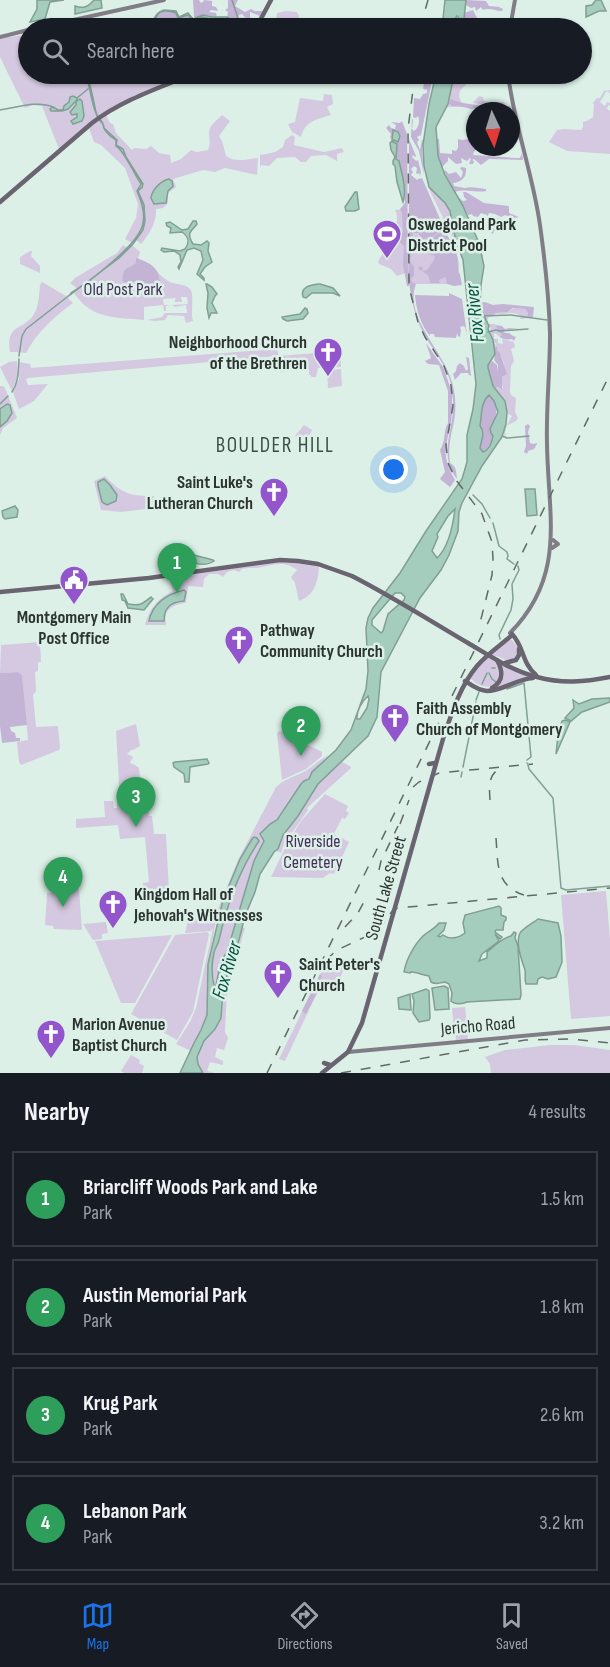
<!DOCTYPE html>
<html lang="en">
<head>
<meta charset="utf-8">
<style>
  :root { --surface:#171b24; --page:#242831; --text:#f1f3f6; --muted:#9ea1a6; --line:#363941; --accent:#1a73e8 }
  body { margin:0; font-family:"Sofia Sans Condensed",sans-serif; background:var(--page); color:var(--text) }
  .compass { position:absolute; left:466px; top:102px; width:54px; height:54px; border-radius:50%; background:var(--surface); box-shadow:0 2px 4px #0004; rotate:176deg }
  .you { position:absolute; left:394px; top:470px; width:21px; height:21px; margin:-15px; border:4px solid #fff; border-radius:50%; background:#1a73e8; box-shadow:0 0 0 9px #1a73e833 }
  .badge { display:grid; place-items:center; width:39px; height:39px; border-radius:50%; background:var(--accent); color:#fff; font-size:20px; font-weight:700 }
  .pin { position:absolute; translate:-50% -50px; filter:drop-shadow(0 2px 3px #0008) }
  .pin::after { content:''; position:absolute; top:32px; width:21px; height:18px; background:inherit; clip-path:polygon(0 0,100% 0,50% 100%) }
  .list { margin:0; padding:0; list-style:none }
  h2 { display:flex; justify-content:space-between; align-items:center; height:78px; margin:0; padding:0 24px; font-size:26px }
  h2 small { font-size:20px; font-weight:400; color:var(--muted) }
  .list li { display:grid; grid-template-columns:39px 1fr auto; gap:18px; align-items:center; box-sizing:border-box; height:96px; margin:0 12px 12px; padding:0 12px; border:2px solid var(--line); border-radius:0px }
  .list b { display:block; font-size:22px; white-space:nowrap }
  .list p { margin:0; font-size:20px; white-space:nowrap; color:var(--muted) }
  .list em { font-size:20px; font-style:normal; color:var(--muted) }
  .icon { flex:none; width:33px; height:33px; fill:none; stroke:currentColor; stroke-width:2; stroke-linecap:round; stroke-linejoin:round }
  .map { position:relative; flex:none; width:610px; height:1073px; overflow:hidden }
  .search { position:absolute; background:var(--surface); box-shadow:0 2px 4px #0004; left:18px; right:18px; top:18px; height:66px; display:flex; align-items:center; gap:15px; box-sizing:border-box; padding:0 21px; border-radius:33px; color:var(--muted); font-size:22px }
  .sheet { height:510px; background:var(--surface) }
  nav { display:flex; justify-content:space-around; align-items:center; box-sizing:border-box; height:84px; border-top:2px solid var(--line); background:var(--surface); font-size:16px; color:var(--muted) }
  nav a { display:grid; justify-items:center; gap:3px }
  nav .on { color:var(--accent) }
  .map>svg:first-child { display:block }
  .green { fill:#d4c9e0 }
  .forest { fill:#c3b4d5 }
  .water { fill:#a5cdbe; stroke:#819f94; stroke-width:1.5; fill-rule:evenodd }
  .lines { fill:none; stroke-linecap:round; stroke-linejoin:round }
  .stream { stroke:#819f94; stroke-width:1.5 }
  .secondary { stroke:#817d87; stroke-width:4 }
  .primary { stroke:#696470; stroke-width:4.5 }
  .rail { stroke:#606b67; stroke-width:1.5; stroke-dasharray:10 10; stroke-linecap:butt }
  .labels { text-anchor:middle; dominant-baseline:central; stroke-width:5; stroke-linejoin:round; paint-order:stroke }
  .poi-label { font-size:18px; font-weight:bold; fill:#2c3431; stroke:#dcf0e8; text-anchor:start }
  .park-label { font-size:18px; fill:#442e5a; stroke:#dcf0e8 }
  .street-label { font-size:18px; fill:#2c3431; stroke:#dcf0e8 }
  .water-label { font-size:20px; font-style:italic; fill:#005440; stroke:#dcf0e8 }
  .quarter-label { font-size:21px; letter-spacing:1.5px; fill:#3b4c45; stroke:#dcf0e8 }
</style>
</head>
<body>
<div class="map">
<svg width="610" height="1073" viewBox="0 0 610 1073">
  <rect width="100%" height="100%" fill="#dcf0e8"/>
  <g class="green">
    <path d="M286,11L297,12L299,16L298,25L276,22L277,13Z"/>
    <path d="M247,17L256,25L255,28H109Z"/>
    <path d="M28,35V74H188L132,97L59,149L42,106L33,105L25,108L0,57V39L7,37Z"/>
    <path d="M454,74H466V85C455,93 460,97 463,107H447Z"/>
    <path d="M610,90V94L608,91L606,92L600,102L605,106L607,102L610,103V106L608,105V107L606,108L610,111V154L567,151L549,142L557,130L564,129L581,130L583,127V122L587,121L593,117L594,105L593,103L597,98H600L604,91Z"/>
    <path d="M324,94L332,95L333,104L327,107L331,115C317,119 305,121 301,137L292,132L288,124L295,122L300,98L323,101Z"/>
    <path d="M479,96L483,97L484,101L490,103L495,102L497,105L499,104V102H504L506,106L501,107L473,103Z"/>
    <path d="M106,115L110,123L113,124L116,133L132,150L134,148L146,149L151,146L159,153L170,155L171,163L181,159L191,150L197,152L208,150C212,141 207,135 210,128C212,124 218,119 222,115L230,121L219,136L222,141L226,156C236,163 247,159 258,158L257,175L225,168L215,172L203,170L173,179L176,187L168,193V203L163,208L156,209C157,222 149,235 141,244L136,240L133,244L143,230L145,221L141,230L132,243L125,239L136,218L138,204L125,168L101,145L94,142L89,128Z"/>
    <path d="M292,135L295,137L294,145L324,152L342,148L344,152L337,154V161L326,155L311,156L306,162H301L295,157L277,158L269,166L261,165L260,168V153L261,155L275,152L283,147L285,140Z"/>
    <path d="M409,183L426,193L456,253L461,284H409Z"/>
    <path d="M431,188L449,208L456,241L454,240L429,189Z"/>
    <path d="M405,209L408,272L397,276L391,269L379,264L378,262C385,247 403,227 395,210Z"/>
    <path d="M123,245L128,248L97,274L119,258L132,245L140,252L138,259C156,264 154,272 168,281C174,285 185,283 190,289C195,294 190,313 193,321L186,323L184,316L168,315L165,320L155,321L147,320L162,317L165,313H187L186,305L175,307L172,305L188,304L187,297H181L182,302H175V299L177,298L163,299L164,305H171L166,306V311H164L163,305L144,307V320C126,318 102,319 87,307C82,304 78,298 74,293L78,289L70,283L75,278L117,253Z"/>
    <path d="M30,251H32L31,256L40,266V273L20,264V257Z"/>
    <path d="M42,282L66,296L71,293L64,299L72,295L68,298L73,303C54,317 37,332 26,353L19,352V356L18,352H10C5,323 24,331 34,314C39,307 39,294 40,285Z"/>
    <path d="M515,308L525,309L528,313L527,317L531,318L520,319L521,316C513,310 505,315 495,314V316L489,317L487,320L488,324H495L502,335L499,336L494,333V339H498V343L503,344L502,339L514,342L515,347L511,349L514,361L511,366L510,392L511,395L516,398L515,412L518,418L516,421L506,426L505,433L507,437L503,433L512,416L507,413L505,400L494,387L497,386L501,390L503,387L501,384L502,381V377L504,376C506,362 502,357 495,347L496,343H493L490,327L483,315C492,316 506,312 515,308Z"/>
    <path d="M277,349L279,356L340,351L341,367L318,368L316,377H312L309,374V369L280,372L278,356L28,378L26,380L28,385L48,384L34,401L19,409L13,392L19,379V362L30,364L31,368Z"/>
    <path d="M17,360V378L12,391L0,367L9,362L17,361Z"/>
    <path d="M341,369L342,386L328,388L327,370Z"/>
    <path d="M0,386H3L5,388L17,418L3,428L0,435Z"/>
    <path d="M304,425L312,430L306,443L295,436Z"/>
    <path d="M105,476C122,494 130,496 154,496V508L121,512L101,510L94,481Z"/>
    <path d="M276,562H292L319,566C318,582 315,595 299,601L295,583L291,577L297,570C286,561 274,564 262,567C257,569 249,567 242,569L239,572L234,570L227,572L223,577L218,574H209L204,579L203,587L188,586L186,603C180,603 167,607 166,615C165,618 166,621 166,625H145C149,609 158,598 173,591L169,578Z"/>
    <path d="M509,640H512L518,648L517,657L508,661L497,656L493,659L497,662L501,675L493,686C485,688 477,685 471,679L472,675L487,657Z"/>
    <path d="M40,642L41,662H38V671L35,672L36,691L33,695L36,727L58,726L60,748L59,750L21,765L19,762L17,742L28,740L22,675L18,672L0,673L1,645Z"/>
    <path d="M500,663L533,677L496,688L499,684Z"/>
    <path d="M136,724L140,746L133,750H131L127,754L132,756L133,758L131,760L130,763L135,765L139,768L142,798H148L149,816H152L154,834H166L169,892L144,894L143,883L149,882L145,837L120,839L118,825L76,828V819L105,817L104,801H113L114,808H117V801L122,800L119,784L116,731Z"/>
    <path d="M280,731L322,752V756L306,769L282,780L277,733Z"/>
    <path d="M329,755L312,772L310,777L301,784L276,820L270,824L260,835L264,840L254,861L227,952L221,961L215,990L213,977V959L218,942L222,919L230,897L244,866L259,841L252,839L240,859L223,900L215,926L208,964L207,1015L201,1030L191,1051L176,1044L190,1022L196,1008L213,928L211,931L185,933L190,911L218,909L238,860L276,787C284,779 297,776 307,770C315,765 321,758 329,755Z"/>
    <path d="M341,761L351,767V768L307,808L308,810L284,844L281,853L275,850L278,849L283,835L298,816L318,784Z"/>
    <path d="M325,794L348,806L346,811L349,813L345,819L342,818L334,834L349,842L334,874L330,873L323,878L271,877L288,842L301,821Z"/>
    <path d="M79,889L82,930L54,929L53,926L45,925L47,893Z"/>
    <path d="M606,891L610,939V1016L571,1019L561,895Z"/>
    <path d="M106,922L108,933L102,934V939L93,940L83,924Z"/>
    <path d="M242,927L245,928L227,990L225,1032L228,1038L224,1050L217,1048L215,1057L223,1061V1065L210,1062L207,1071L215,1073H203L198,1066L197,1057L203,1043L213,1031L222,1014L223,991L226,978L239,945Z"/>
    <path d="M207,932L209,934L193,1012L177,1040L131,1014L175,935Z"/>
    <path d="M172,935L135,1003H121L95,941Z"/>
    <path d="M326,962L345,967L334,991H322L317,993L285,1061L279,1059Z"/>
    <path d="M465,1007L468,1040L456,1041L455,1030H454L452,1008Z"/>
    <path d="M550,1045H574L610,1050V1073H491L490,1064L485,1057L505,1050Z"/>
    <path d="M131,1055L140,1060L139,1063L144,1066L142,1073H124L121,1071Z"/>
  </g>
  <g class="forest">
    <path d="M193,0H199L201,3L203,2L204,0L212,1V6L216,7L218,11L211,10L209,12L216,13L217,17L205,15L197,18L194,17Z"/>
    <path d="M228,0H238L235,6L245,12L251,9L255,11H263L260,16L250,12V19L245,17L242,14L239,15L238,20H232L227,18L228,12L225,10L228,8Z"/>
    <path d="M466,0L486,1L489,6L499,7L503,9L502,11C495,11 490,7 483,10L481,7L476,11L475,7L471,8L466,5Z"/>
    <path d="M473,10L477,18L478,28H463L464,23L469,21L464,17V13Z"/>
    <path d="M163,11L176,13L178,18L187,15L189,16L191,20L202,17L210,19H221L216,21L186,22L181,25H173L166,28L160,25H153L155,18Z"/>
    <path d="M137,19L139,25L146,27L135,26L128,28H86L108,27L113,22L121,26L128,23H135Z"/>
    <path d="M424,81H432L421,135L417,137L419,140L417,142L420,150L422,140H424L422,150L424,175L419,151L411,137L412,118L413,120L412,129L414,131C419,128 420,120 418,116L416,118L413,117L414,98L420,99L423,94L427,93V90L423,89Z"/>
    <path d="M451,99C461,105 496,107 510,106L512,110L501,107H483L471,109L459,106H452L449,103Z"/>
    <path d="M402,121L407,134L408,280L409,243L411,244C413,250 411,255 410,261L414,267V276L411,278L412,282L416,284C404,315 440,348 450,376C456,392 457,409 453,426C450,439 448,449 450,463C457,467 456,472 457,479C435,450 459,424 452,394C452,400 452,407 452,414C449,444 438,450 455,480L450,487L440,479L445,472L440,450C446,442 443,431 448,423V391L439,365L428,364L425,361L431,358L426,343L443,367L452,392C451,369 433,352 423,332C415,317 411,299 409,281V286H407L403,265L404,246L400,242L399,237L403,232L402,213L400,209L405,203L404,187L399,161L396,158L397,144L393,142L394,140L396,142L393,131L392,140L390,137L391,134L386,128L389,125L391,128L395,129L396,125L391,122L400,123Z"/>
    <path d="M474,138L475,147H477L473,154L474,155L516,158H520L522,153L523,160L489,159L481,165L474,159L472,160L474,161L473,164H469L471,159L470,158L467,161L461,158L462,163L456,164L448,157V161L442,167L438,156L436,139H439L440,153L452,154V150L456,151L458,148V139L462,140Z"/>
    <path d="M409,139L416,156L415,157L413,155L412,157L416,161L418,160L421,172L420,176L419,173L416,174L417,168L414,166L411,169L413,172L411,175L417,180L418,179L422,178L444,228L432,237L430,236L429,238L423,239L424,242L421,243L416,240H421L419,233H413L412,239H409Z"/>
    <path d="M462,167L466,168C467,177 462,182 453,183L454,186L465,188C470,186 479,188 486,189V191C477,193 465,188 455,192L444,171L445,170L449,174L456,172L461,178L463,172L460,168Z"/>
    <path d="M463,192H466L484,203L509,206V213L519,217L514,218L505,215L501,217L495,214L489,213L487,218V215L481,213L478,217L473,216L472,214L468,215L458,197L463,201L467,200L464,197Z"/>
    <path d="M494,217L507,221L509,218V222H513L515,224V230L510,228L507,231H494L493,234L489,231V227L482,231L475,230L473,227L475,225L472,224L471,221L474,219L478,221L483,220L490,221L492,218Z"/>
    <path d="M444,232C453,241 461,259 458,272L460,274L462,285L454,286L447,284L446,278L445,277L439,280L440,283H430C430,274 424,272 418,269L420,266L423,268L422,271L427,270L434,260L435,256L429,254L428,249L434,247L432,239C435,235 439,232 444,232Z"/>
    <path d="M136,258C153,264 160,268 160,287H143L137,282H123C121,267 129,269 136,263Z"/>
    <path d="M449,293L462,299L467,335L465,327L463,326L460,327L461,330L460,337L458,336L457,333L456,338L435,337L434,334H430V336C421,326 416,309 415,295L449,296Z"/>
    <path d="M485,302L493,305L503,304L534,307L533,317H527L528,313L525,309L513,308L507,312L497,313L492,315H483L480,307V303Z"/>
    <path d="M496,325L502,326L505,329L509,328L520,329L503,330L505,333H509L513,336L516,337L514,341L512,339C507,340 503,340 499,336L502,335L498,331Z"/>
    <path d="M495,343V347H497V350L500,353L507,374L502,377V390L498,387H494L489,376L488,365L492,361L497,365L498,372V365L494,360L495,354L493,346Z"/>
    <path d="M466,357L469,358L471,376L469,375L468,373H461L455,380L453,374L456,371L457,366L460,363L464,366L466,371L468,369Z"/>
    <path d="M488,395C500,405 497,411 493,425C490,438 497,437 485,451L483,452L480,450C480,441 486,433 480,426C482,415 480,404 488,395Z"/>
    <path d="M528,424L530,426L528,432L530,443L533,444L537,443V444L534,449L528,451L527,454L524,452L526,446L525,426Z"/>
    <path d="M18,672L22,675L27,725L10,727L11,731L15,733L16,738H20V741L2,743L0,726V673Z"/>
    <path d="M320,974L322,976L320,980L321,983L314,990L317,993L306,1014L302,1011Z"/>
  </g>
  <g class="water">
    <path d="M37,0H64L50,2L45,19L30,22L37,9Z"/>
    <path d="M94,0H101L102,8L75,14V6C83,9 88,7 94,0Z"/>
    <path d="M445,0H466L463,28H459V18L457,16L454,20V28H442Z"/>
    <path d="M596,0H601L606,11H599L586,17V6L592,5Z"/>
    <path d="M164,10L176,11L179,17L188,13L193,19L203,15L212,17H227L232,20L237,26L242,28H237L232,22L226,19H210L202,17L192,20L188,15L178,18L176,13C154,6 159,19 149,28L137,27L128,28L135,26L149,27C155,20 154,13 164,10Z"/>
    <path d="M86,74C91,84 93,99 96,112C97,119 104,120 104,128L117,140L116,145L123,149L126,157L143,184L142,188H141L138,191L144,205L145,221L143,230L133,244L119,258L70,295L71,293C89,282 135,247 142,227C146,215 142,203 137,191L141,184C134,174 124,150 116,146V140C111,137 103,131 103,124C93,117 90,87 86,74Z"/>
    <path d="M436,74H454V75L448,104L436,127L438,156L445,175L463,206L479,243L484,266L481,285L480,307L489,326L488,329L493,340L495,354L488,365V368L493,386L505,401L507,412L506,424L502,437L482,466L462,503L459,512L458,531L449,555L441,570L420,598L381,672L377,717L368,736L318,784L298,816L283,835L278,849L274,852L260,874L255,892L245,916L235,956L226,978L223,991L221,1018L215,1029L204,1041L197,1057L198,1064L203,1073H180L194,1043L201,1030L207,1015L208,964L223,900L240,859L252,839L254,837L257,838L259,841C238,872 227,904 219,940C218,944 215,948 214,953C211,965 212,979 215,990L221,961L227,952L254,861L264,841L260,834L270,824L277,820L301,784L304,781L309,779L312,772L336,750L351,730L366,689L368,671L366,628L368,618L373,608L400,573L426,531L462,479L467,462V435L473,409L476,384L463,260L456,241L450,211L445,203L429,187L424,166L423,145L429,104ZM489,395L494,401L498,412L490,429L491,433L493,436C492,442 489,450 483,452L480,448C481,440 486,433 480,426C482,415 480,403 489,395ZM455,509C453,525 449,547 437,558L432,551L438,537L437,534L448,516ZM395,593H401L405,597L404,600L388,614L383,631L381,633L372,625V620ZM368,696L369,699L367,708L360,719H357C356,712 362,701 368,696Z"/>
    <path d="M73,96L77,98V101L80,99L82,101L84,116L82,121L73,124L71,121L77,117V114L72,115L70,112L76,105V101L68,109L62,111H51L50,109L53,107L58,110H63L64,106L69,102L70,97Z"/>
    <path d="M393,130L398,132L400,136L398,142L394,140L393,142L397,144L396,159L399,161C402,174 407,190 403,202L397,182L395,166L393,164V161L395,157L391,150L390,143L392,141Z"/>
    <path d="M169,179L172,181L173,186L168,191L166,203L154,204L151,198C152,190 160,181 169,179Z"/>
    <path d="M355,192H357L359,209L355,211H346L345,207Z"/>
    <path d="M193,221H196L197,224C191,232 186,232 193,244L201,245L207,241L209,243L208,251L212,262L205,267L200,274L204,278V280L197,274L203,260L201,251L194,248L187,250L179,269L178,267L181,262L180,255L174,251L164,252L161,250L162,248L180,251L185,249C190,242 189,237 182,232L170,233L171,228L167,226L166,223L170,222L182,230L188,229Z"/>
    <path d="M207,284L212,287L217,294L215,296L212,303L217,313H211L209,318L207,308L208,293L206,284Z"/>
    <path d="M320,284L333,288L340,296L333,293H312L306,298L303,297C300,286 311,285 320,284Z"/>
    <path d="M305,308L307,309L308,313L303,319L287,321L283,319L282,317L300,314Z"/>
    <path d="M7,404L10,405L12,413L7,421L0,427V409Z"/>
    <path d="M104,479L110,485L117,495L116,501L107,505L102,502L98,486V482Z"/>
    <path d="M525,489H535L537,515L527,516Z"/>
    <path d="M15,506L18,510L17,517L5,519L3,517L2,511Z"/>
    <path d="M182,552L213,560L214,561C204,568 187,563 180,553Z"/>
    <path d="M184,590L186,592L184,601C170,602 164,608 164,621H149C152,604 167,594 184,590Z"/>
    <path d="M121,594H123L128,604C140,606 141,605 151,597L153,599L144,610L128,608L125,601L122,600Z"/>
    <path d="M610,698V702L582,712L571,721L565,718L574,708L573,700L579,704L592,699Z"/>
    <path d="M565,720L570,722L556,754L558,735L562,721Z"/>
    <path d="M207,759L209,763L208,764L190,767L189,782H185L184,774L174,767L173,763L175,762Z"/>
    <path d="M499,906L501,908V915L506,917V920L504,922L503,930H496L495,932L502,937L500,939L495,934L499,941L482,954L479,961L487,958V952C493,947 503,937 511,936L514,932L516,933L515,938L518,946L521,995L520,999L467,1002C463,1004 455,1005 451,1001L452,993L449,984L445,982C440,983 436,985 431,982L429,976C422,975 417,972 411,972L410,973L404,972C406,960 414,945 423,936C428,931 435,929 439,923H446L444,930L438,936L440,937L443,935C450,940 459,938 465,933L463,923L465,915Z"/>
    <path d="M538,919L558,923L561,936L562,962L556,977L548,979L542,977L538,979L537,984H526C524,979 526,976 525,970C522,961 515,943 520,933C522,929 534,922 538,919Z"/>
    <path d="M444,986L448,988L449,1009L435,1010L432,988Z"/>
    <path d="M426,989L429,991L430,1018L429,1020L419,1022L413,1013L414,1001L412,994Z"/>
    <path d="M410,994L411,1010L399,1009L398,998Z"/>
  </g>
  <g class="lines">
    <g class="stream">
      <path d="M232,0L238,18L234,22"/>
      <path d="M465,82V74"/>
      <path d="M77,98L88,89"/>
      <path d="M0,110C16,108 37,100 53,107"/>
      <path d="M481,316L511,315L547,320"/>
      <path d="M488,332L496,330L499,331L528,329"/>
      <path d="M19,356L22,336L26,329L71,294"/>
      <path d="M12,392C19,382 18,371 19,359"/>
      <path d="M0,404L8,396"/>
      <path d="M502,436L507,438L529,436"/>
      <path d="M473,495L482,504L490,518"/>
      <path d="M493,523L499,546L507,552L508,556L507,559L514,564"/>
      <path d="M500,639L499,635L511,610L513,599L512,584L519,570L518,566"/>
      <path d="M492,668H495"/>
      <path d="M489,673L492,679L496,682"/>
      <path d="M482,684L487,673"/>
      <path d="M507,689L524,683L531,757L527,760"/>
      <path d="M476,700L479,692"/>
      <path d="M527,763L528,764"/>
      <path d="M528,765L529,769L553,798L561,888L566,890L610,886"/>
      <path d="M463,767L476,702"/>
      <path d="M461,777L462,772"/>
    </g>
    <g class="secondary">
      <path d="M37,28L164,0"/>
      <path d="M510,28L515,0"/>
      <path d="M0,37L28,30"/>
      <path d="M508,74C514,125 533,174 540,225C545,261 549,298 550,334C550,371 546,407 547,444C548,516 567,575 510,633"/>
      <path d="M552,548L558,544L553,540"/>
      <path d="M348,1052L610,1028"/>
    </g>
    <g class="primary">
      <path d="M256,28L271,0"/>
      <path d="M0,202L92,123C122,100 159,88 193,74"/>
      <path d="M0,592L149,578L280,560L298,561L318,564L352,576C391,596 429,620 468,643C490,656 512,671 537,677C562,684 585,682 610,677"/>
      <path d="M512,634C525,648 521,662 536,675"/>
      <path d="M505,663L516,660L519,655V649"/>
      <path d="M465,681C471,685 479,691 487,691C502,691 517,679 533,678"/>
      <path d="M492,688C504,681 503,671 497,660"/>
      <path d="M429,764L435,763"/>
      <path d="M324,1063L330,1065"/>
      <path d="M322,1073L348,1052L362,1023L443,739C451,715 460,686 477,666C487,654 501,645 512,635"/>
    </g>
    <g class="rail">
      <path d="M420,28L428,0"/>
      <path d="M415,74L408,129L409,287L418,322L425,337L444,366L451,385L453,406L446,445L448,463L456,480L482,514L492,542L493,559L492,575L479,627"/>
      <path d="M413,787L419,782L439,773L533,764"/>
      <path d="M490,800C489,785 488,773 503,767"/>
      <path d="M400,824L409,800"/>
      <path d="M496,838C498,862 495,886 524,895"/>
      <path d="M379,870L381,861L398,826"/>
      <path d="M345,927L358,913L365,900"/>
      <path d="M326,960L337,950L365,937L383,923L393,910L398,908L610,888"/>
      <path d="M267,1073L610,374"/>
      <path d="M341,1073L525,1040L572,1039L610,1043"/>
    </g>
  </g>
  <defs>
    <g id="stadium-pin" transform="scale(1.5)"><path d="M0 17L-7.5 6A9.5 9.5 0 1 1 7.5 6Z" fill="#9355cb" stroke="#dcf0e8"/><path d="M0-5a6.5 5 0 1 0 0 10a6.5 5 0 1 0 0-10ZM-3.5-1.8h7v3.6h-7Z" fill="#fff"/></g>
    <g id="church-pin" transform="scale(1.5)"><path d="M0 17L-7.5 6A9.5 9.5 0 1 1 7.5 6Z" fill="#9355cb" stroke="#dcf0e8"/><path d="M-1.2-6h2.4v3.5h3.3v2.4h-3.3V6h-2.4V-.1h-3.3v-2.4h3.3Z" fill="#fff"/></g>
    <g id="civic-pin" transform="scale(1.5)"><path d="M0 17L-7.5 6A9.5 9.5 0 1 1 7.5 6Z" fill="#9355cb" stroke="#dcf0e8"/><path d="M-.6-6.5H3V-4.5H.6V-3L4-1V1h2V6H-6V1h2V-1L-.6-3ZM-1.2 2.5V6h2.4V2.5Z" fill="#fff"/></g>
  </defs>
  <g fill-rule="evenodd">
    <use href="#stadium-pin" x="387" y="234"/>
    <use href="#church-pin" x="328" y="352"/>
    <use href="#church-pin" x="274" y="492"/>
    <use href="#civic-pin" x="74" y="580"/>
    <use href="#church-pin" x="239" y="640"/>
    <use href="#church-pin" x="395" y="718"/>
    <use href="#church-pin" x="113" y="904"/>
    <use href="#church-pin" x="278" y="974"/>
    <use href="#church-pin" x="51" y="1034"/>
  </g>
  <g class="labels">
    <g class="poi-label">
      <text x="408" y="224">Oswegoland Park<tspan x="408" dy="21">District Pool</tspan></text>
      <text x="307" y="342" text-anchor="end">Neighborhood Church<tspan x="307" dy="21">of the Brethren</tspan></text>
      <text x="253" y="482" text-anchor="end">Saint Luke's<tspan x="253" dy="21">Lutheran Church</tspan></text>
      <text x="74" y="617" text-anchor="middle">Montgomery Main<tspan x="74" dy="21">Post Office</tspan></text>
      <text x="260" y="630">Pathway<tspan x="260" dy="21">Community Church</tspan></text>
      <text x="416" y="708">Faith Assembly<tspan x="416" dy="21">Church of Montgomery</tspan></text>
      <text x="134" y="894">Kingdom Hall of<tspan x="134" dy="21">Jehovah's Witnesses</tspan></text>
      <text x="299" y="964">Saint Peter's<tspan x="299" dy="21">Church</tspan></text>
      <text x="72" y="1024">Marion Avenue<tspan x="72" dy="21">Baptist Church</tspan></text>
    </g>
    <g class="park-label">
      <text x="123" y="289">Old Post Park</text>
      <text x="313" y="841">Riverside<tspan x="313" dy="21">Cemetery</tspan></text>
    </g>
    <g class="street-label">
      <text transform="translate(386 888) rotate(-74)">South Lake Street</text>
      <text transform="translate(478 1026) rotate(-5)">Jericho Road</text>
    </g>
    <g class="water-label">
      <text transform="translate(475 313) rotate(-96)">Fox River</text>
      <text transform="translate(227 970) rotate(-73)">Fox River</text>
    </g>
    <g class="quarter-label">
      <text x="275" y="445">BOULDER HILL</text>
    </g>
  </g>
</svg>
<svg class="compass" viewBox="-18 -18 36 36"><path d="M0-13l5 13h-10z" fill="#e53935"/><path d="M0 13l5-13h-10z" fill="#9ea1a6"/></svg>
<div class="you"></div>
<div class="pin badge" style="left:177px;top:593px;background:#2e9e5b">1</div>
<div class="pin badge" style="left:301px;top:756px;background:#2e9e5b">2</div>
<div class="pin badge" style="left:136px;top:827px;background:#2e9e5b">3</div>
<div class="pin badge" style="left:63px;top:907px;background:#2e9e5b">4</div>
<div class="search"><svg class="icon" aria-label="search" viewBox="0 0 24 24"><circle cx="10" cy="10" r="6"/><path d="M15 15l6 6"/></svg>Search here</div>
</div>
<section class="sheet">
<h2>Nearby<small>4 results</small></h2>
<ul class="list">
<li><span class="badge" style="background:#2e9e5b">1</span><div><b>Briarcliff Woods Park and Lake</b><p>Park</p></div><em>1.5 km</em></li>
<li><span class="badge" style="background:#2e9e5b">2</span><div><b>Austin Memorial Park</b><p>Park</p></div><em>1.8 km</em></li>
<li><span class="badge" style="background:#2e9e5b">3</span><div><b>Krug Park</b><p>Park</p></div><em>2.6 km</em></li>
<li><span class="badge" style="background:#2e9e5b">4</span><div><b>Lebanon Park</b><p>Park</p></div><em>3.2 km</em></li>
</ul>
</section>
<nav>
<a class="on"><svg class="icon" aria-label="map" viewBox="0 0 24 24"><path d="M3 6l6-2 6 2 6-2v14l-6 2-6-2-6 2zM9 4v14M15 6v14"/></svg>Map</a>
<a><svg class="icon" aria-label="directions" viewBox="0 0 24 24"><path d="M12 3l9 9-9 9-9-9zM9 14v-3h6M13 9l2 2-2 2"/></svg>Directions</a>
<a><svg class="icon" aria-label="saved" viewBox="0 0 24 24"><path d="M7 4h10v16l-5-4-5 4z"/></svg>Saved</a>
</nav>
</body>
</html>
